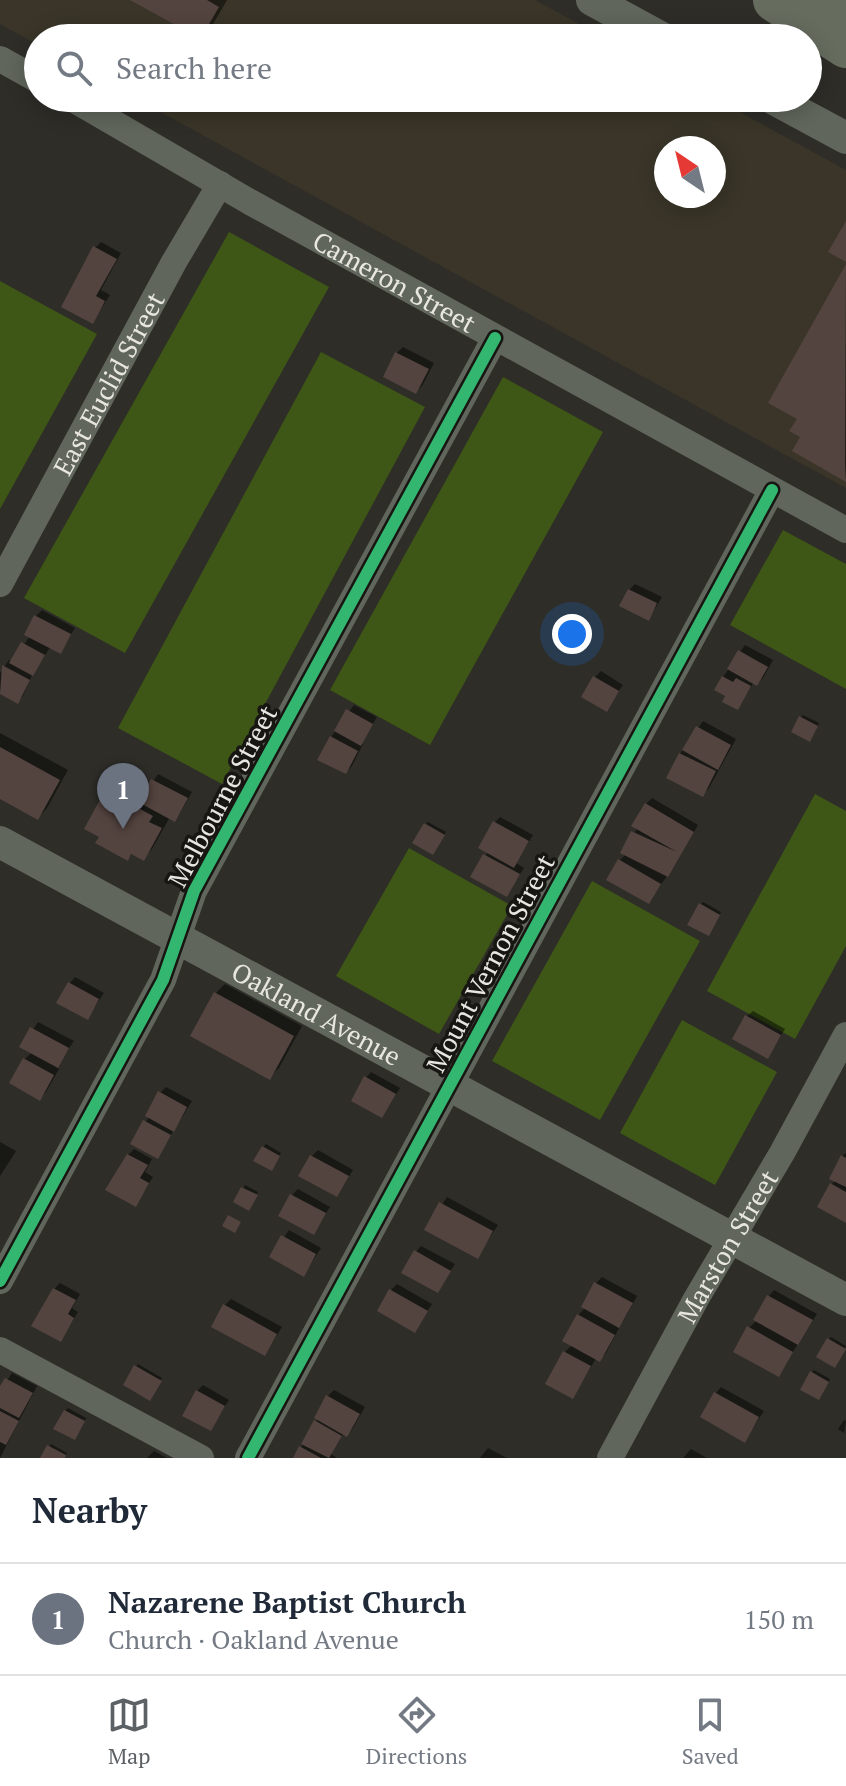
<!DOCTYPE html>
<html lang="en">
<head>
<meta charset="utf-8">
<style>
  :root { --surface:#fff; --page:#f6f6f7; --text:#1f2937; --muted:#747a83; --line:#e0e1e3; --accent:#5c6166 }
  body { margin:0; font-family:"PT Serif",serif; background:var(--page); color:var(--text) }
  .compass { position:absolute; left:654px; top:136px; width:72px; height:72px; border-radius:50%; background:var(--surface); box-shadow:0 4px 20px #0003; rotate:325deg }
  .you { position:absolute; left:572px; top:634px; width:28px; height:28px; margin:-20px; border:6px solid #fff; border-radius:50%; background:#1a73e8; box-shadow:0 0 0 12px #1a73e833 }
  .badge { display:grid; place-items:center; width:52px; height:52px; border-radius:50%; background:var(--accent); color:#fff; font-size:26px; font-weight:700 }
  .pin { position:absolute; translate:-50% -66px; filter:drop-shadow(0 2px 4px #0008) }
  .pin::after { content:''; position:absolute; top:42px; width:28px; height:24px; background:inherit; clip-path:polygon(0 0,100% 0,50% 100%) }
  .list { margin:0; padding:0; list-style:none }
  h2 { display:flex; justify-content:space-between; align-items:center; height:104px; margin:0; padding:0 32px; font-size:34px }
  h2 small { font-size:26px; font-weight:400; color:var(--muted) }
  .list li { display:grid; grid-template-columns:52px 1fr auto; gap:24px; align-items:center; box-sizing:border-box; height:112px; padding:0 32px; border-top:2px solid var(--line) }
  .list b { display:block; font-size:30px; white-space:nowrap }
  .list p { margin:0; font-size:26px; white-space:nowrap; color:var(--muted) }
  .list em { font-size:26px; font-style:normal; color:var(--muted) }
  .icon { flex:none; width:44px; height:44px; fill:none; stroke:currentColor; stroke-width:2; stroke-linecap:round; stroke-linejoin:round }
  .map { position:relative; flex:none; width:846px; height:1458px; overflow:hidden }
  .search { position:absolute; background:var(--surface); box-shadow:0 4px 20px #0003; left:24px; right:24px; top:24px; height:88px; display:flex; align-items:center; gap:20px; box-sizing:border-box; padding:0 28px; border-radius:44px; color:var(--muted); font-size:30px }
  .sheet { height:216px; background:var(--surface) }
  nav { display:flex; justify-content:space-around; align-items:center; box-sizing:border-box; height:112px; border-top:2px solid var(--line); background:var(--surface); font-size:22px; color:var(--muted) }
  nav a { display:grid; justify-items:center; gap:4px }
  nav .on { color:var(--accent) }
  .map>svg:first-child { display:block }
  .built { fill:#3a3528; fill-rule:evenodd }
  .green { fill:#3e5716 }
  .shadow { fill:#0007 }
  .building { fill:#54443f }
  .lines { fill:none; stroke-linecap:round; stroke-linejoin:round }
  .minor { stroke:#60665c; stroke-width:26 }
  .tertiary { stroke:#60665c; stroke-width:32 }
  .motorway { stroke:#666d5f; stroke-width:44 }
  .cycleway-casing { stroke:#171612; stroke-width:17 }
  .cycleway { stroke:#33b770; stroke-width:12 }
  .labels { text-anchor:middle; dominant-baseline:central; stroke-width:7; stroke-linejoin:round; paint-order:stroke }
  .street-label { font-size:26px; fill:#e8e6e0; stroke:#171612 }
</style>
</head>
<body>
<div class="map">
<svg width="846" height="1458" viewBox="0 0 846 1458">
  <rect width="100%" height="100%" fill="#2e2d28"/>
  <g class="built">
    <path d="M0,0H535L605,38H38V45L0,24Z"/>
    <path d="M135,98H714L846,170V488ZM666,148H714V196H666Z"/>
  </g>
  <g class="green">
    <path d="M229,232L329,287L125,653L24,598Z"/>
    <path d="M0,281L97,334L0,509Z"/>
    <path d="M321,352L425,407L222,784L118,728Z"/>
    <path d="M503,377L603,432L430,745L330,690Z"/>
    <path d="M783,530L846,564V689L730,625Z"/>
    <path d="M815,794L846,811V946L795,1039L707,991Z"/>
    <path d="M409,848L512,906L439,1034L336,976Z"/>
    <path d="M592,881L700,941L600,1120L492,1061Z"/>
    <path d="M682,1020L777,1072L715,1185L620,1133Z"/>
  </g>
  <g class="shadow">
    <path d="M134,0H227L213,24L200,37Z"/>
    <path d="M101,242L121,253L101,290L110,295L93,321L95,248Z"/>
    <path d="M846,268V479L795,451L803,436L799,418L771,402Z"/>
    <path d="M403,347L434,363L422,386L416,391L397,353Z"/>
    <path d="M635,584L662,597L649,618L629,590Z"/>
    <path d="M42,610L75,628L60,651L51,646L33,673L23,696L17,702L0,692V673L9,660L12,662L30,636L36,616Z"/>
    <path d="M745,645L773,660L763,678L757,684L754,682L737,708L728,695L723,677Z"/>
    <path d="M601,671L623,685L606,709L595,677Z"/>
    <path d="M354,705L377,717L361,743L363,744L352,766L346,772L331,737Z"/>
    <path d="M803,715L819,723L812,737L801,717Z"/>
    <path d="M703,721L736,739L709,788L703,794L680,754Z"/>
    <path d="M0,733L68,770L47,808L38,818L0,797Z"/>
    <path d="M158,774L192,792L180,813L175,819L170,817L152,849L143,858L133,853L127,858L101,836L103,797L112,788L125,795L131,790L143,797Z"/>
    <path d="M652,798L698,825L673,868L648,902L620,860L626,854L623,852L638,827L646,804Z"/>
    <path d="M500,817L533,835L516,863L524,868L506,895L473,876L488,852L494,823Z"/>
    <path d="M428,822L446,832L435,850L425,824Z"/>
    <path d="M703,902L721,912L711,931L700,905Z"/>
    <path d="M75,977L104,993L87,1018L70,983Z"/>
    <path d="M225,984L302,1026L279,1068L269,1077L192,1035L216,993Z"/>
    <path d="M753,1011L785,1029L767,1057L747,1016Z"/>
    <path d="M38,1022L74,1041L56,1067L59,1069L46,1092L40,1098L25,1059L32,1052L22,1046Z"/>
    <path d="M371,1072L400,1088L382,1116L366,1078Z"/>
    <path d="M166,1087L192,1101L158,1156L133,1143L149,1117L160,1093Z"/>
    <path d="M0,1142L16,1151L0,1176Z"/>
    <path d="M266,1144L281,1153L274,1166L263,1147Z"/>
    <path d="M134,1149L152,1159L145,1172L153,1177L135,1204L128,1155Z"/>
    <path d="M318,1150L353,1170L337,1195L312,1156Z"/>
    <path d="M846,1153V1221L832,1184L836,1180L842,1156Z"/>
    <path d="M245,1185L258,1192L251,1206L236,1202Z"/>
    <path d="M298,1189L330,1207L313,1233L292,1195Z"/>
    <path d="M447,1197L498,1225L477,1257L426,1229Z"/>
    <path d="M289,1230L321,1248L304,1274L271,1257Z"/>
    <path d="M421,1246L455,1264L438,1290L416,1252Z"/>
    <path d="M602,1277L637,1296L624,1320L617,1327L619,1328L606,1353L600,1359L597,1357L572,1397L565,1352L573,1344L578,1315L586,1307L596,1283Z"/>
    <path d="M60,1283L80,1294L72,1308L78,1312L61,1339L54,1289Z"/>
    <path d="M397,1284L432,1304L415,1330L391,1290Z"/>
    <path d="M774,1290L817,1314L778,1375L749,1328L757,1320L769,1296Z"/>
    <path d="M231,1299L282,1327L265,1354L225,1305Z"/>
    <path d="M831,1337L846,1346L837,1363L828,1340Z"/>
    <path d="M138,1364L162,1378L152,1396L136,1367Z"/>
    <path d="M814,1370L830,1379L821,1396L812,1372Z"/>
    <path d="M12,1373L37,1386L0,1458V1391Z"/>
    <path d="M203,1385L229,1400L210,1429L197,1391Z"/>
    <path d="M721,1387L764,1411L745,1440L716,1393Z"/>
    <path d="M334,1390L365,1407L353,1428L347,1434L344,1433L331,1454L337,1458H295L318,1419L328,1396Z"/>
    <path d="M68,1408L86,1418L77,1435L65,1411Z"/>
    <path d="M844,1420L846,1421L844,1433L838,1429Z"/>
    <path d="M51,1444L67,1453L64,1458H42Z"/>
    <path d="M488,1448L507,1458H480Z"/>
    <path d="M691,1449L707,1458H683Z"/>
    <path d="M154,1451L167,1458H147Z"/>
  </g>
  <g class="building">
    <path d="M130,0H207L219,7L201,38H199Z"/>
    <path d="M846,221V262L828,252Z"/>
    <path d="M93,246L117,259L96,296L105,301L93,324L61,307Z"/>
    <path d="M846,264L845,465L846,482L792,451L800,437L789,431L797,419L768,403Z"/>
    <path d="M395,352L429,369L416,394L383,377Z"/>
    <path d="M628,589L657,603L649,621L619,606Z"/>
    <path d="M34,615L71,634L61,654L24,635Z"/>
    <path d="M21,642L45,655L33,676L9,663Z"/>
    <path d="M738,650L768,667L757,686L727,669Z"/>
    <path d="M2,665L30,680L18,704L0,694Z"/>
    <path d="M593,676L619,691L607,712L581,697Z"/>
    <path d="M722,676L733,682L736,678L751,686L738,710L722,702L725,696L714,690Z"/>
    <path d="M346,709L373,724L361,746L334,731Z"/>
    <path d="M799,716L818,726L810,742L791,732Z"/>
    <path d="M696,726L731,745L718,770L682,750Z"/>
    <path d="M330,736L358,751L346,774L317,760Z"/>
    <path d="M0,747L60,780L38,820L0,799Z"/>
    <path d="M679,753L716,771L703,797L666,778Z"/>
    <path d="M151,779L188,798L175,822L138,802Z"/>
    <path d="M102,796L116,804L120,798L153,816L149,822L162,828L144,861L131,854L128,861L95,843L99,837L84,829Z"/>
    <path d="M645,803L694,832L668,877L620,853L631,831L677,852L631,826Z"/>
    <path d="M493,821L529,841L514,868L478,848Z"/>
    <path d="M424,823L445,835L433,855L412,843Z"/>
    <path d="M483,854L520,874L507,897L470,877Z"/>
    <path d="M618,859L661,884L649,904L606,880Z"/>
    <path d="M699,903L720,915L709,936L687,925Z"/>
    <path d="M68,982L99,999L88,1020L56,1003Z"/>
    <path d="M214,992L294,1036L270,1080L190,1036Z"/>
    <path d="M745,1015L781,1035L768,1059L732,1039Z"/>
    <path d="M30,1027L69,1048L58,1068L19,1047Z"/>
    <path d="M23,1058L54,1075L40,1101L9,1083Z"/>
    <path d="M364,1076L396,1094L382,1118L351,1101Z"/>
    <path d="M158,1091L187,1107L174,1132L145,1116Z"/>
    <path d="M143,1120L171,1135L158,1159L130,1144Z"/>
    <path d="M262,1146L280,1156L272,1171L253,1161Z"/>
    <path d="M127,1154L148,1165L140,1178L149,1183L136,1207L105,1190Z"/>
    <path d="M310,1155L349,1176L337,1197L298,1176Z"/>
    <path d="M841,1155L846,1158V1187L829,1179Z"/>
    <path d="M830,1183L846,1192V1223L817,1207Z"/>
    <path d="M241,1187L258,1195L249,1211L233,1202Z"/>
    <path d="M290,1194L326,1213L314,1235L278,1216Z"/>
    <path d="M439,1202L493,1231L478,1259L424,1230Z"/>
    <path d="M228,1215L241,1222L235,1233L222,1226Z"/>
    <path d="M281,1235L316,1254L304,1277L269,1257Z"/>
    <path d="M414,1250L451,1271L438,1293L401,1273Z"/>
    <path d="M594,1282L633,1303L619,1328L581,1307Z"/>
    <path d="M53,1288L76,1300L68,1314L74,1318L61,1342L31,1326Z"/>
    <path d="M389,1289L428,1311L415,1333L377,1311Z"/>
    <path d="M767,1295L813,1320L798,1345L753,1320Z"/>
    <path d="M223,1304L277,1334L265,1356L211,1327Z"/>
    <path d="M577,1314L615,1335L600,1362L562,1341Z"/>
    <path d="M747,1326L793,1352L779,1377L733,1352Z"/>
    <path d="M827,1338L846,1349L835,1368L816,1357Z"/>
    <path d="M563,1351L591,1366L573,1399L545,1384Z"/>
    <path d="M134,1365L162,1381L150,1401L123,1385Z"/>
    <path d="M810,1371L829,1382L819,1400L800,1390Z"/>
    <path d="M5,1378L33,1393L19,1418L0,1408V1386Z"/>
    <path d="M196,1390L225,1406L211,1431L182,1416Z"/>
    <path d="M714,1392L759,1417L745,1443L700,1417Z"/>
    <path d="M326,1395L360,1414L347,1437L314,1418Z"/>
    <path d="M64,1410L85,1421L75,1440L53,1429Z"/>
    <path d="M0,1411L19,1421L6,1445L0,1442Z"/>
    <path d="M314,1420L342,1436L329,1458L301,1444Z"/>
    <path d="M47,1445L66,1455L65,1458H40Z"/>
    <path d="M299,1446L321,1458H293Z"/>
  </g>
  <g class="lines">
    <g class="minor">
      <path d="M0,59L38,80"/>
      <path id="s1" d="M71,98L250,202L846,530"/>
      <path id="s2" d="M0,584L174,262L220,184"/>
      <path d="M0,1281L163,980L194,891L495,338"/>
      <path d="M0,1350L201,1458"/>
      <path d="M248,1458L772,490"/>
      <path id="s3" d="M610,1458L696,1299L782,1153L846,1035"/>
    </g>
    <g class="tertiary">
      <path d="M592,0L662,38"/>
      <path d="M772,98L846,138"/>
      <path id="s4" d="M0,842L846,1300"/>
    </g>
    <g class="motorway">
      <path d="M775,0L846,46"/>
      <path d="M831,0L846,8"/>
    </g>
    <g class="cycleway-casing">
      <g id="cycleway">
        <path d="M0,1281L163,980L194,891L495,338"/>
        <path d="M248,1458L772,490"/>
      </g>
    </g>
    <use href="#cycleway" class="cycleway"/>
  </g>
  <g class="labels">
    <g class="street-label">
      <text stroke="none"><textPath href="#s1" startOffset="372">Cameron Street</textPath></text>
      <text stroke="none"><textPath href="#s2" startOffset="228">East Euclid Street</textPath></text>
      <text transform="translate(222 796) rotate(-62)">Melbourne Street</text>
      <text transform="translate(490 963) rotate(-62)">Mount Vernon Street</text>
      <text stroke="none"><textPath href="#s4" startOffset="360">Oakland Avenue</textPath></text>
      <text stroke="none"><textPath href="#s3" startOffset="242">Marston Street</textPath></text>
    </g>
  </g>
</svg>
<svg class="compass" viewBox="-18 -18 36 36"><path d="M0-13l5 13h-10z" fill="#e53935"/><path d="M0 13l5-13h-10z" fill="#747a83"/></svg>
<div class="you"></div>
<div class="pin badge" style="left:123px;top:829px;background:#6b7280">1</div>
<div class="search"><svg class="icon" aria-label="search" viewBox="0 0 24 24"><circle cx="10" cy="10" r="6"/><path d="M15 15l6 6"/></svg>Search here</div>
</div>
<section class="sheet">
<h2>Nearby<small></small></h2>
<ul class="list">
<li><span class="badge" style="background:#6b7280">1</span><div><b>Nazarene Baptist Church</b><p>Church · Oakland Avenue</p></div><em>150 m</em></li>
</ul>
</section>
<nav>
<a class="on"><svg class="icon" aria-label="map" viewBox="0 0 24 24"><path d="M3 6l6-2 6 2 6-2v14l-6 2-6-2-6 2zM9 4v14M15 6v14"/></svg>Map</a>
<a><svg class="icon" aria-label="directions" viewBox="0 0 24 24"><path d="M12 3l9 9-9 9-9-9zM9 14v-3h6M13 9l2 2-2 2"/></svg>Directions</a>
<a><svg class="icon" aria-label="saved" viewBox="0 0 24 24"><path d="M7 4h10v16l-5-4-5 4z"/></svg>Saved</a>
</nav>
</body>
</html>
